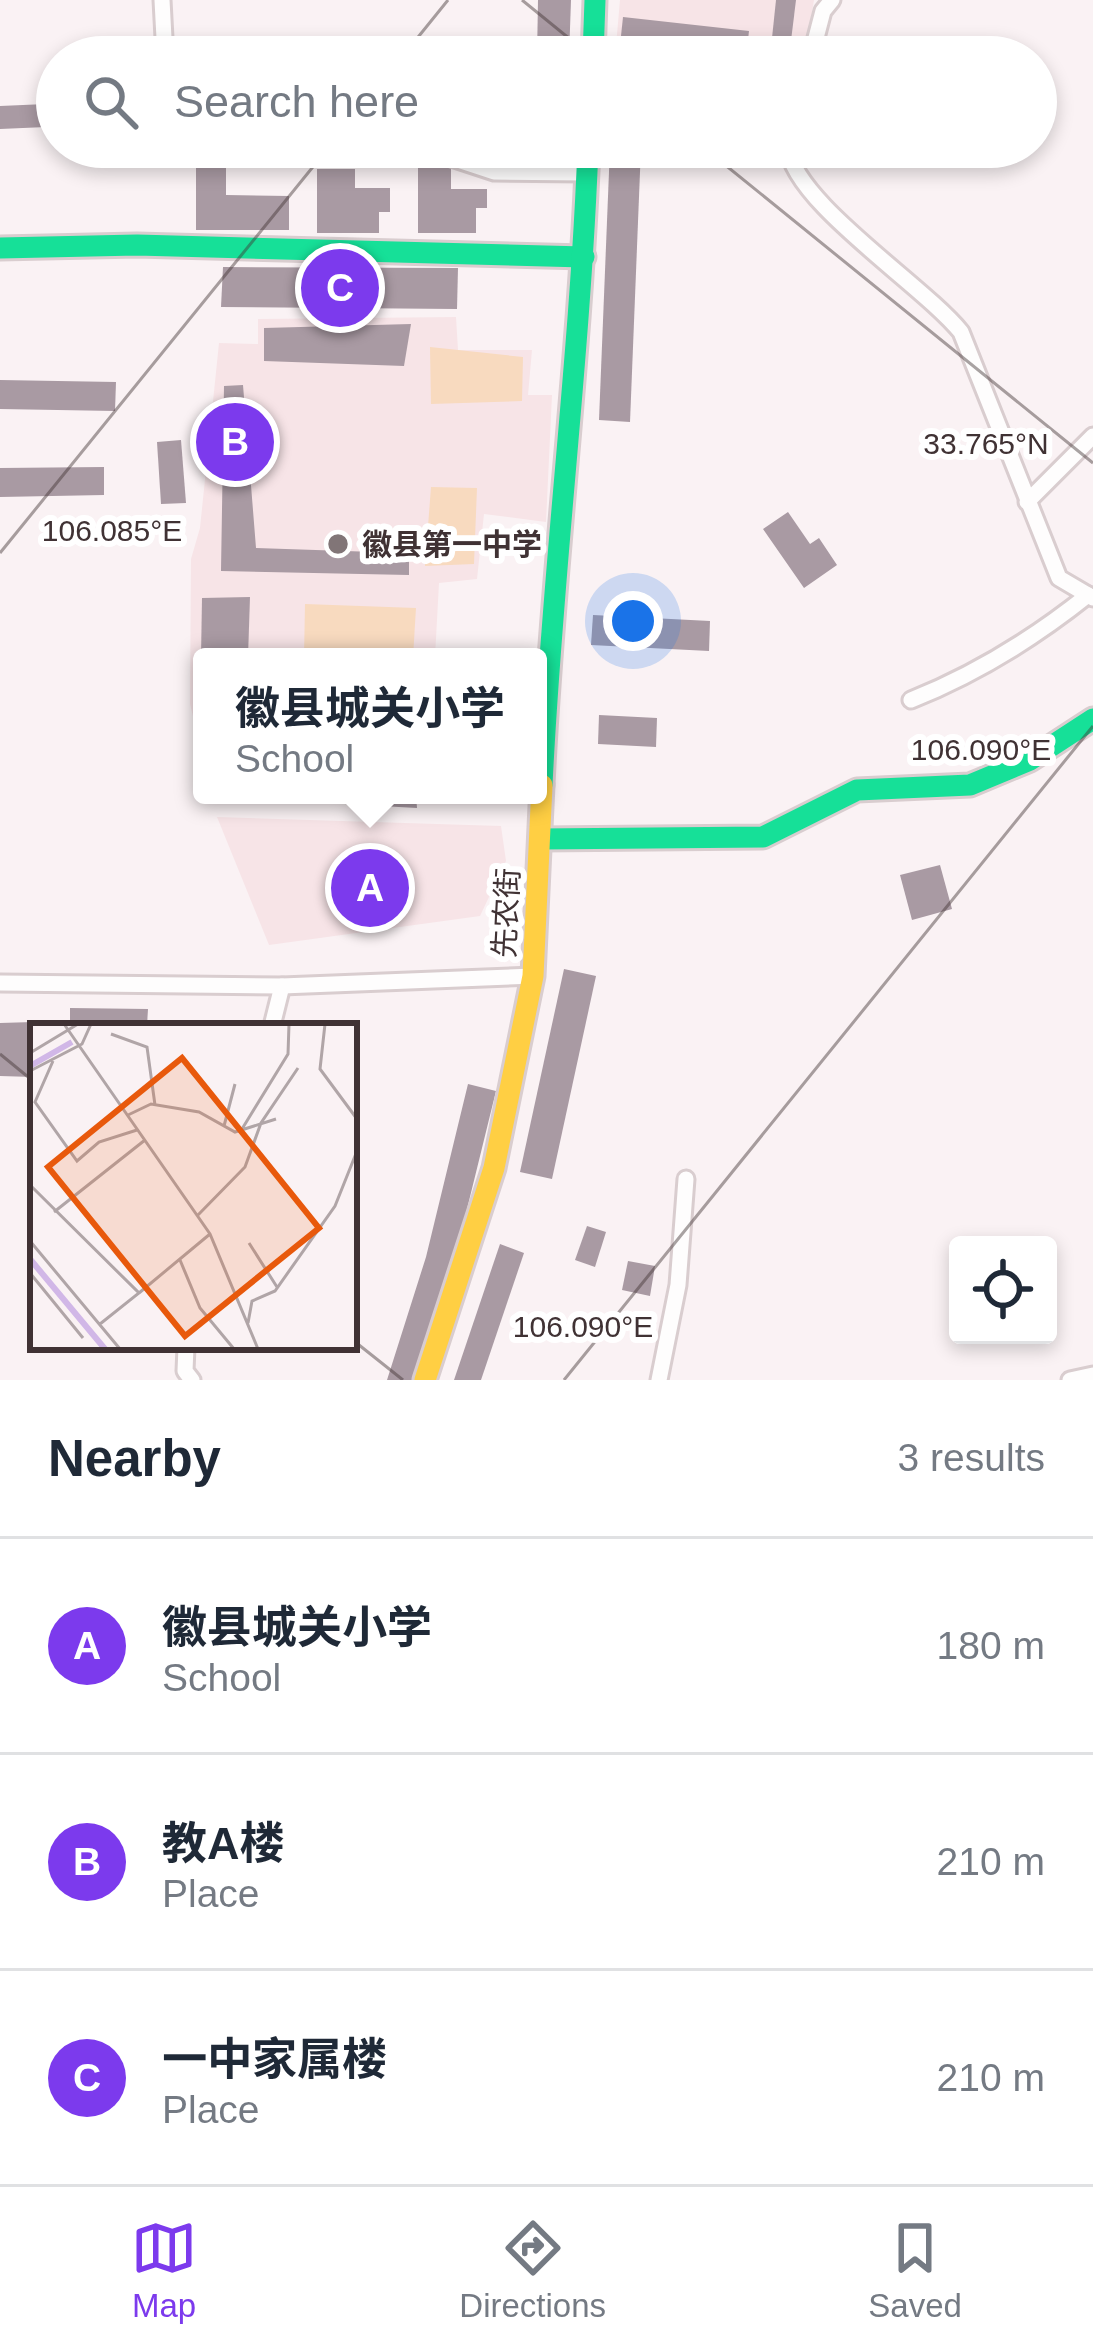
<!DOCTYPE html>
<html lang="en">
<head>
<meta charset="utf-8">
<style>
  :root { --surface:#fff; --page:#f2f2f3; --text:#1f2937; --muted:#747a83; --line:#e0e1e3; --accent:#7c3aed }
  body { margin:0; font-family:Arial,"Noto Sans SC",sans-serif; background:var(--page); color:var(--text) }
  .controls { position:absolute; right:36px; bottom:36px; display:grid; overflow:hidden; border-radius:12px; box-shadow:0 6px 18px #0003 }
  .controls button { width:108px; height:108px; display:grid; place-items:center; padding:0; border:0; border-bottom:3px solid var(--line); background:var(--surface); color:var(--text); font:60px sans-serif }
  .you { position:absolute; left:633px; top:621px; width:42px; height:42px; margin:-30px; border:9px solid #fff; border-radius:50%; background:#1a73e8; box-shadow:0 0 0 18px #1a73e833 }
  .badge { display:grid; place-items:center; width:78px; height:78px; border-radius:50%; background:var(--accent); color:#fff; font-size:39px; font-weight:700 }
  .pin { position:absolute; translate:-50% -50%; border:6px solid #fff; box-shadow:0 3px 12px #0006 }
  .popup { position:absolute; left:193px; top:648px; width:354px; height:156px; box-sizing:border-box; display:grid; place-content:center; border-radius:12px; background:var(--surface); filter:drop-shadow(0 3px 9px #0005); font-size:39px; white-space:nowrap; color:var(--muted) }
  .popup b { font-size:45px; color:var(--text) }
  .popup::after { content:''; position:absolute; left:50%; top:100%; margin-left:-24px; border:24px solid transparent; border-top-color:var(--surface) }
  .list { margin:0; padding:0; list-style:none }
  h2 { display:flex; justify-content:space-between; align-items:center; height:156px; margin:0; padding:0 48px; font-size:51px }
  h2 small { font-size:39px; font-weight:400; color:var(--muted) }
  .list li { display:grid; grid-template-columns:78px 1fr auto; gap:36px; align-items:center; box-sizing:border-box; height:216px; padding:0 48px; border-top:3px solid var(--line) }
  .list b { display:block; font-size:45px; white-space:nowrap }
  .list p { margin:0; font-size:39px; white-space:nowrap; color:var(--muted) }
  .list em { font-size:39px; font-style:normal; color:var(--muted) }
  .icon { flex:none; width:66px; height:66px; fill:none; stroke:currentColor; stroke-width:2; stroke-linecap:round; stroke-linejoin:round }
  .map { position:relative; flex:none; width:1093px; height:1380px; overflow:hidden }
  .search { position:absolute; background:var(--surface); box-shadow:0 6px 18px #0003; left:36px; right:36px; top:36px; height:132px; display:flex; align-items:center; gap:30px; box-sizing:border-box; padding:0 42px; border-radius:66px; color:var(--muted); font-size:45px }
  .sheet { height:804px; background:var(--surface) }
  nav { display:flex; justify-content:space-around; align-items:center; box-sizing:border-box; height:168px; border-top:3px solid var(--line); background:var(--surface); font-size:33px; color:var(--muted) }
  nav a { display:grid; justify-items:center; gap:6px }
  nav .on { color:var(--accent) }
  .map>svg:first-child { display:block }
  .built { fill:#f7e4e7 }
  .green { fill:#f8dabf }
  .building { fill:#a99aa3 }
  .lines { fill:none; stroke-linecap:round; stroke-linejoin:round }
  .street-casing { stroke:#d9cdcf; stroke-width:21 }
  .fast-casing { stroke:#d9cdcf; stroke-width:27 }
  .slow-casing { stroke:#d9cdcf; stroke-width:27 }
  .street { stroke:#fefdfd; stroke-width:15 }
  .fast { stroke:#16e098; stroke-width:21 }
  .slow { stroke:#ffcf43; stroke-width:21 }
  .ticks { fill:none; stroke:#403234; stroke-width:3; stroke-opacity:0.45 }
  .poi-dot { fill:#817577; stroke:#fff; stroke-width:4.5 }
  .labels { text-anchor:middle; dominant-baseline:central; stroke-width:12; stroke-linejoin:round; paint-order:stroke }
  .poi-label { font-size:30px; font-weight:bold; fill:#403234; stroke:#fff; text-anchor:start }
  .street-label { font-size:30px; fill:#403234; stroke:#fff }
  .inset-river { fill:none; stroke:#d1b7e7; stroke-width:6 }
  .inset-road { fill:none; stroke:#b0a5a7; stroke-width:3 }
  .view { fill:#e8590c; fill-opacity:0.15; stroke:#e8590c; stroke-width:6 }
  .inset-edge { fill:none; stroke:#403234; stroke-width:6 }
  .ticks-label { font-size:30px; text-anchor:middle; fill:#403234; stroke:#fff; stroke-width:12; stroke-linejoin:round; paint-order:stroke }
</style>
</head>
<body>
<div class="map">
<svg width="1093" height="1380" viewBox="0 0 1093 1380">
  <rect width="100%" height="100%" fill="#faf2f4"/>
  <g class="built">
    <path d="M620,0H814L805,57H615Z"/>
    <path d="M456,317L458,350H532L528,395H552L546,522L484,514L477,579L439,583L435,657H202V753L190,704L191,559L200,528L219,343L258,344V319Z"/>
    <path d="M217,817L501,826L506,861L480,916L269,945Z"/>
  </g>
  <g class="green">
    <path d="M430,347L523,357L522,401L431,404Z"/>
    <path d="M431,487L477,488L474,564L425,566Z"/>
    <path d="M305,604L416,608L413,657H304Z"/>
  </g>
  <g class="building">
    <path d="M538,0H571L569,57H537Z"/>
    <path d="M776,0H796L789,57H770Z"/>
    <path d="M623,17L749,31L746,57L619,55Z"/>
    <path d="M46,104V127L0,129V106Z"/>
    <path d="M196,147H226V195L289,196V230H196Z"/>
    <path d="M533,147H565V163L533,162Z"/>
    <path d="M610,147H641L630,422L599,420Z"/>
    <path d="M418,167H451V189H487V208H476V233H418Z"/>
    <path d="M317,169H355V188H390V212H379V233H317Z"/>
    <path d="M223,267L458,268L457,309L221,307Z"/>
    <path d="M411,324L404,366L264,361V328Z"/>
    <path d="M0,380L116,382L115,411L0,409Z"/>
    <path d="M243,385L256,548L375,552L376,532L409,530V575L221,571L224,386Z"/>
    <path d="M181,440L186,503L161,504L157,442Z"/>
    <path d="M104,467V495L0,497V468Z"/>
    <path d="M788,512L810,544L819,538L837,565L804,588L763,529Z"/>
    <path d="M250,597L248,657H201L202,598Z"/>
    <path d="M593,615L710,621L709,651L591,645Z"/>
    <path d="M599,715L657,718L656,747L598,744Z"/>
    <path d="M254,795H416L417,808L254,799Z"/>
    <path d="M940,865L952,909L912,920L900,875Z"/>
    <path d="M564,969L596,976L552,1179L520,1172Z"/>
    <path d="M70,1008L148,1009L147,1026H70Z"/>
    <path d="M33,1022V1077L0,1076V1023Z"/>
    <path d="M468,1084L496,1091L453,1266L417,1380H387L426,1257Z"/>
    <path d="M587,1226L606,1232L595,1267L575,1260Z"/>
    <path d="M500,1244L524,1253L481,1380H454Z"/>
    <path d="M628,1261L655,1266L650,1296L622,1290Z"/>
  </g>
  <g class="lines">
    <g class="street-casing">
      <g id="street">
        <path d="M162,0L165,57"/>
        <path d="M811,57L823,11L832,0"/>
        <path d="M418,147L494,172L587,173"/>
        <path d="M788,147C793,202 922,284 961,332L1059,578L1093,598"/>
        <path d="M1027,502L1093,436"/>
        <path d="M911,700C976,674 1033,639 1088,595"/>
        <path d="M0,983L282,986L533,976"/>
        <path d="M272,1026L282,986"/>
        <path d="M186,1347L185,1371L192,1380"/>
        <path d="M659,1380L678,1285L686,1179"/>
        <path d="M1070,1380L1093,1375"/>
      </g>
    </g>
    <g class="fast-casing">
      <g id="fast">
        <path d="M593,57L595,0"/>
        <path d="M0,248L137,245L584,257"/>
        <path d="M542,785C552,572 580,360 588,147"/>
        <path d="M540,839L763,837L857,790L970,785L1030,760L1093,719"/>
      </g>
    </g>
    <g class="slow-casing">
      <path id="slow" d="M425,1380L494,1168L533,976L542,785"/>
    </g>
    <use href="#street" class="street"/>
    <use href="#fast" class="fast"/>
    <use href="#slow" class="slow"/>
  </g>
  <path class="ticks" d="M522,0L592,57M402,57L448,0M703,147L1093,463M0,553L329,147M0,1054L33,1081M354,1341L403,1380M564,1380L1093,726"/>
  <circle class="poi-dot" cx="338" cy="544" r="12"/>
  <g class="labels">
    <g class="poi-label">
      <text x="362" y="544">徽县第一中学</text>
    </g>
    <g class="street-label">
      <text transform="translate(506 913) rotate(-87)">先农街</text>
    </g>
  </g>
  <g transform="translate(30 1023)">
    <rect width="327" height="327" fill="#faf2f4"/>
    <path class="inset-river" d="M0,43L42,19M0,236L75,326"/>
    <path class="inset-road" d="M34,1L180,211L228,326M295,1L290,46L327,96M81,11L117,24L125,82M0,30L48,1M23,38L5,79L47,138L69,119L107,107M0,48L52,21L61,1M98,92L121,81L169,89L205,109L246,96M194,103L205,61M212,106L258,31L259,1M0,162L109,270L70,301M24,189L115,117M167,193L215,144L231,100L268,45M0,218L90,326M219,220L247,264M150,237L170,285L204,326M0,250L53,315M109,270L180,211M218,300L222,278L245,268L305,183L327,128"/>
    <path class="view" d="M152,35L289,205L155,313L18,144Z"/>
    <rect width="327" height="327" class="inset-edge"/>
  </g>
  <g class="ticks-label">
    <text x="986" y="454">33.765°N</text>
    <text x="112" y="541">106.085°E</text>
    <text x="981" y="760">106.090°E</text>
    <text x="583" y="1337">106.090°E</text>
  </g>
</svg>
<div class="controls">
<button><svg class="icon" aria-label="locate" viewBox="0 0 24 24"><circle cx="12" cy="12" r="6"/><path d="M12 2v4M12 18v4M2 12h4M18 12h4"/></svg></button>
</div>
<div class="you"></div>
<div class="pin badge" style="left:370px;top:888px">A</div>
<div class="popup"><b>徽县城关小学</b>School</div>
<div class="pin badge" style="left:235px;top:442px">B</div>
<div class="pin badge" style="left:340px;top:288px">C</div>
<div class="search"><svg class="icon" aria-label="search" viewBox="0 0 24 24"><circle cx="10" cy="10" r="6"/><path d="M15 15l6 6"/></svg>Search here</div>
</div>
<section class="sheet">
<h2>Nearby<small>3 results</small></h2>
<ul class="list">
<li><span class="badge">A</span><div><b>徽县城关小学</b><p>School</p></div><em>180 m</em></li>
<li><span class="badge">B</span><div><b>教A楼</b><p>Place</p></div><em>210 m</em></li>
<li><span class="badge">C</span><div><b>一中家属楼</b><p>Place</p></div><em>210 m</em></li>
</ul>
</section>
<nav>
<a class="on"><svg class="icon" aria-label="map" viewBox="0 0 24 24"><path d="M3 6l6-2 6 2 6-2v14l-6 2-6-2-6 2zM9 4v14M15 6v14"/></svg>Map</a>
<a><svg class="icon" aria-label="directions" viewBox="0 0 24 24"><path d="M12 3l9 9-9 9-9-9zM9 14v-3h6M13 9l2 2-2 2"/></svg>Directions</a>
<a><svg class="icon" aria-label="saved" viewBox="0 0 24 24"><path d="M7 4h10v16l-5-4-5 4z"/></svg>Saved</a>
</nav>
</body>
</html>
